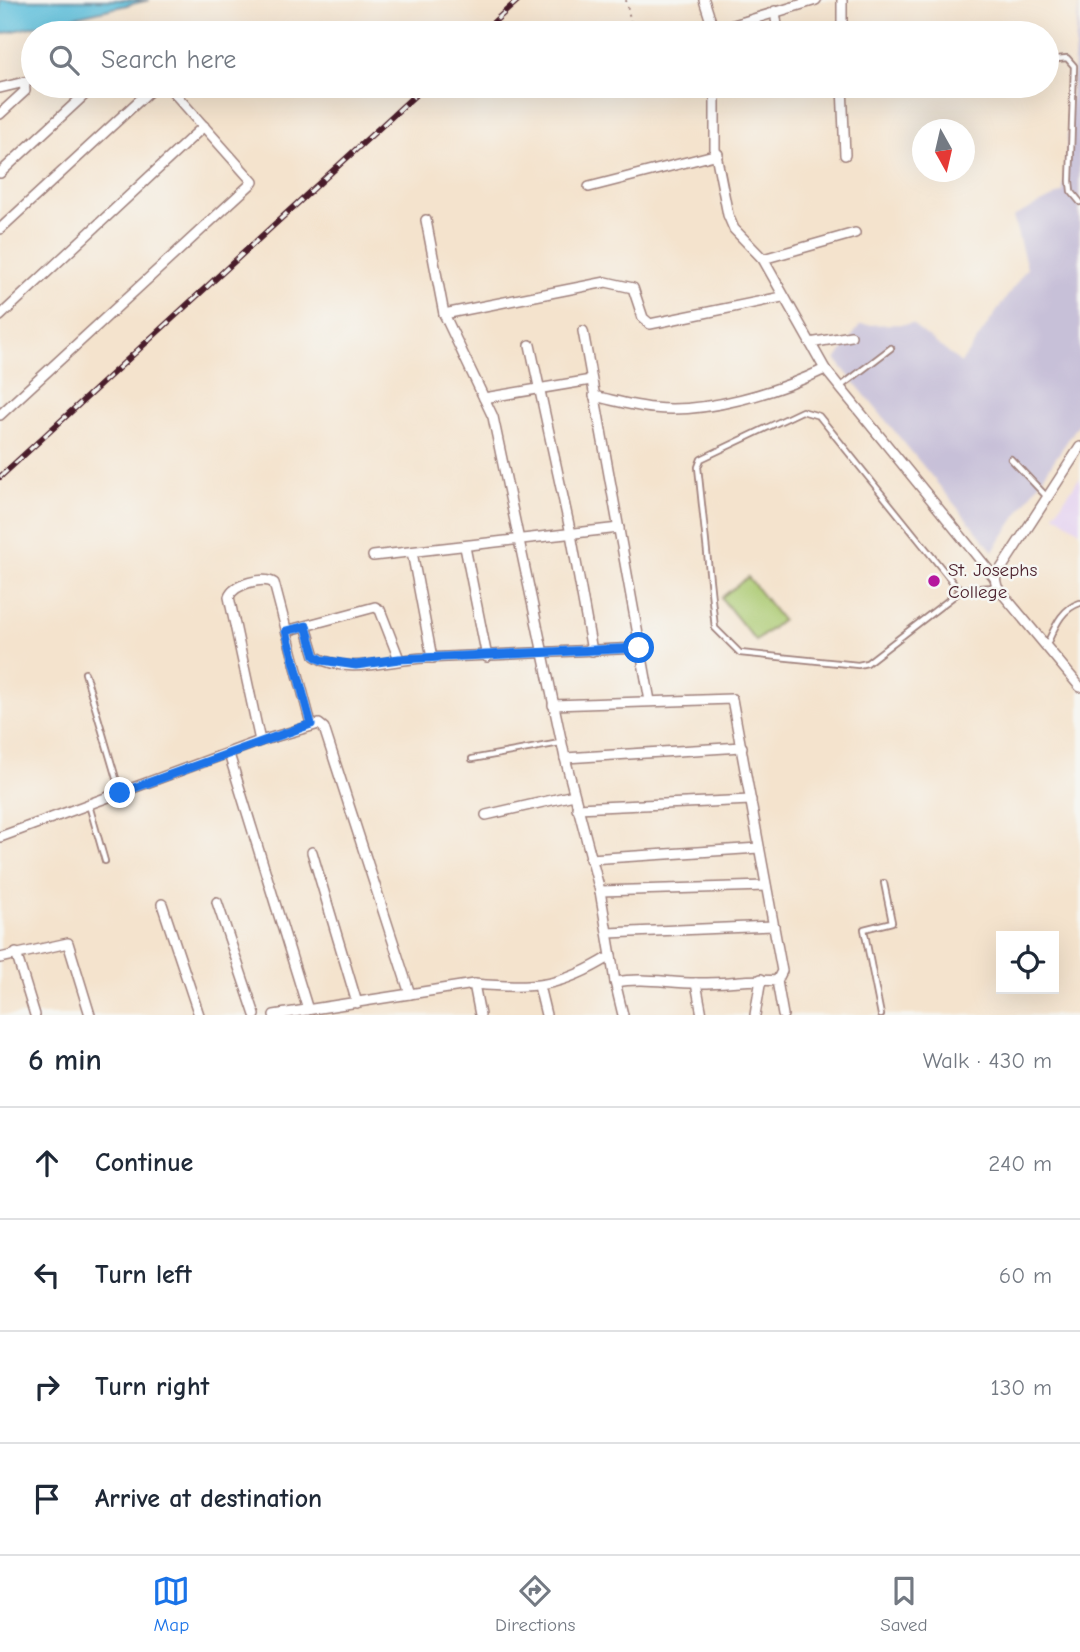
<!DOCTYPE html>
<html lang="en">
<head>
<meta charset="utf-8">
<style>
  :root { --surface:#fff; --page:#f2f2f3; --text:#1f2937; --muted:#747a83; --line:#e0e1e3; --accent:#1a73e8 }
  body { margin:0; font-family:"Comic Neue",sans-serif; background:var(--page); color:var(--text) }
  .controls { position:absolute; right:21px; bottom:21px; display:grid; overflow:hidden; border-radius:0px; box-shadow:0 7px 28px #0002 }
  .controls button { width:63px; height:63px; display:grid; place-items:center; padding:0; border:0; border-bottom:2px solid var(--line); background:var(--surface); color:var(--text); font:35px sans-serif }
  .compass { position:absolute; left:912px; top:119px; width:63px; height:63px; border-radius:50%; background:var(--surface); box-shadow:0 7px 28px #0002; rotate:172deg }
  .stop { position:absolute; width:21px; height:21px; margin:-16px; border:5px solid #1a73e8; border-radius:50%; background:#fff }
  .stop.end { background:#1a73e8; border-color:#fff; box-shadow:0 2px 7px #0008 }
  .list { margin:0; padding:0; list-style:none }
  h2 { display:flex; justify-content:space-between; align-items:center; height:91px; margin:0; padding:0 28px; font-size:30px }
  h2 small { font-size:23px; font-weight:400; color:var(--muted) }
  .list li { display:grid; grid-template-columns:46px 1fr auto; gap:21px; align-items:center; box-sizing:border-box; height:112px; padding:0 28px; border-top:2px solid var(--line) }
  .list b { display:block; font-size:26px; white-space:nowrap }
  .list em { font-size:23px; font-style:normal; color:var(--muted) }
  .icon { flex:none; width:38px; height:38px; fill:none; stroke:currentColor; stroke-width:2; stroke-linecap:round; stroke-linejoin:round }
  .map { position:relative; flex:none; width:1080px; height:1015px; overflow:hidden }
  .search { position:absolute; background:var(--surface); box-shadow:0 7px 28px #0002; left:21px; right:21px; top:21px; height:77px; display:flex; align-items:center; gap:18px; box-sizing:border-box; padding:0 24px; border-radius:38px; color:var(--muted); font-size:26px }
  .sheet { height:539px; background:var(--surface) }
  nav { display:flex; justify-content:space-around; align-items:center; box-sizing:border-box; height:98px; border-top:2px solid var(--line); background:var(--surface); font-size:19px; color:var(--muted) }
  nav a { display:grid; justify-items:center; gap:4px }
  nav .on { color:var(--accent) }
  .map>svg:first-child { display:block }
  .built { fill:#e5d3f0 }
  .industrial { fill:#c7c0d8 }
  .green { fill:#acca72; stroke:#7b744e; stroke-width:2 }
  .water { fill:#5dbfdb; stroke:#546f83; stroke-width:2 }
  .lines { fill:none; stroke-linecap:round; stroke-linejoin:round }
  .lane-casing { stroke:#9f817c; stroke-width:8 }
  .street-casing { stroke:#9f817c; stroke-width:12 }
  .path { stroke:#9f817c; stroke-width:2; stroke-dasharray:2 5; stroke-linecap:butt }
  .lane { stroke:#fff; stroke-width:4.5 }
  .street { stroke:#fff; stroke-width:9 }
  .rail-casing { stroke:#4a1f2b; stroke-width:6 }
  .rail { stroke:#f6f6f2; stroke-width:3.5; stroke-dasharray:10; stroke-linecap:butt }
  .route { stroke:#1a73e8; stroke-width:9 }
  .poi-dot { fill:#b5179e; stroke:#f6f6f2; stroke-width:2.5 }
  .labels { text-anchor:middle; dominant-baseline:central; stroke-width:5; stroke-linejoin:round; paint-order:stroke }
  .poi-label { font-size:19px; fill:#4a1f2b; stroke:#f6f6f2; text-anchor:start }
</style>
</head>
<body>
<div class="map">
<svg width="1080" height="1015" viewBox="0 0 1080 1015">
  <rect width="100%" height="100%" fill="#f6f6f2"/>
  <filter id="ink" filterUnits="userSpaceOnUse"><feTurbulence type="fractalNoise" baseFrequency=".0143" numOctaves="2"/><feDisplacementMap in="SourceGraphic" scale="14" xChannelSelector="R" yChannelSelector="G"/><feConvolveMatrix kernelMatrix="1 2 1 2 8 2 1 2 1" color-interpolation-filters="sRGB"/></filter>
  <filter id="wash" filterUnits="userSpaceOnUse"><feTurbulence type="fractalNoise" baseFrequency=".00686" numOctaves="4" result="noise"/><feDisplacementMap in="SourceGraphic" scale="28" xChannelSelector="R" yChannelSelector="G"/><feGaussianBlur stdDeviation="1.57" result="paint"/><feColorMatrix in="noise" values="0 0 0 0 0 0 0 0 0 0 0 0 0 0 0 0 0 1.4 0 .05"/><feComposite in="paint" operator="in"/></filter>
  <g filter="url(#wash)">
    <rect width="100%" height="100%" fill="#f4e3cd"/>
    <path class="built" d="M1080,477V531L1054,514Z"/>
    <path class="industrial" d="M1079,0L1080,422L993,551L836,360L860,325L912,324L961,363L1027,268L1013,217L1063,192Z"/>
    <path class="green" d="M748,577L782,620L756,641L721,598Z"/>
    <path class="water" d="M0,0H149L0,34Z"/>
  </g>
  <g filter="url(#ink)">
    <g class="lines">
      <g class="lane-casing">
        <g id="lane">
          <path d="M1047,60L1067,58L1074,66L1070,181L1071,191L1080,202"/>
          <path d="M840,387L891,348"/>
          <path d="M1011,459L1046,496"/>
          <path d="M963,589L867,663L858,665L740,653L715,628L698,467L701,459L802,411L819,416L955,585L963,589L996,587"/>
          <path d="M1047,644C1055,627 1061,609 1080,603"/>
          <path d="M85,673L120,792"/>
          <path d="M472,759L560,743"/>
          <path d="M89,805L105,861"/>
          <path d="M881,1015L864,929L892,922L884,883"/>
        </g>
      </g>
      <g class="street-casing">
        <g id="street">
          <path d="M704,0L714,31"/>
          <path d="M775,11L778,33"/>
          <path d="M714,33V31L816,0"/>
          <path d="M756,33L777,28"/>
          <path d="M842,33V0"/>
          <path d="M715,86V149L728,215L734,229L763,259L825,369L995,578"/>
          <path d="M842,86L845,155"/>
          <path d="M553,87L674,86"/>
          <path d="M0,88L33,80"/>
          <path d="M0,114L25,91L24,82"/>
          <path d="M0,173L94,86"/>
          <path d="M589,187L718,154"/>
          <path d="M426,220L444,314L493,417L565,758L600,891L611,956"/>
          <path d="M0,229L155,86"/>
          <path d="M763,259L855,233"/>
          <path d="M444,314L606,282L633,288L643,318L650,324L782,297"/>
          <path d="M0,316L204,126"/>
          <path d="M583,331L650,701"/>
          <path d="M810,343L851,336"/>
          <path d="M530,345L571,534L592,651"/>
          <path d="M594,396C613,400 633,406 653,408C705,414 778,392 825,369"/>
          <path d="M484,398L591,380"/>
          <path d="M0,415L253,182L168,86"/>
          <path d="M1080,447L995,578L997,587L1080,687"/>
          <path d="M465,547L487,657"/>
          <path d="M412,552L432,658"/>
          <path d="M373,556L619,528"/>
          <path d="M306,626L315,656C346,676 392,659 425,658C496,655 567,652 639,648"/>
          <path d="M286,631L375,607L380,610L399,659"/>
          <path d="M553,705L732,699L782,971L777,981"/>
          <path d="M260,741L229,597C234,584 263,576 274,583L311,724"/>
          <path d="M229,754L308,1010"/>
          <path d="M565,758L742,747"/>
          <path d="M577,808L751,800"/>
          <path d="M486,815L574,795"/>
          <path d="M0,837L260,741L319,724L324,728L410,994"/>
          <path d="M312,852L357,1003"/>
          <path d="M590,859L759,848"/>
          <path d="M600,891L766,886"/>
          <path d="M217,902L255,1015"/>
          <path d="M162,904L199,1015"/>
          <path d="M608,933L774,926"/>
          <path d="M16,953L35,1015"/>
          <path d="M0,958L68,943L90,1015"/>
          <path d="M615,982L623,1015"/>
          <path d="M696,983L702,1015"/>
          <path d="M474,984C533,989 560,988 611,956L615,982C644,977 668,983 696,983C724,984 750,978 777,981L783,1015"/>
          <path d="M539,986L546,1015"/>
          <path d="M274,1015L474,984L480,1015"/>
          <path d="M755,1015L761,979"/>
        </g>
      </g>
      <path class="path" d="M626,0L633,33"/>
      <use href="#lane" class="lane"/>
      <use href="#street" class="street"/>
      <g class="rail-casing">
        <g id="rail">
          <path d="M482,33L518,0"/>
          <path d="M0,477L425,86"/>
        </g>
      </g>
      <use href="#rail" class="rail"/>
    </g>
  </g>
  <g class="lines" filter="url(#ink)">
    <path class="route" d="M120,793L311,724L286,631L306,626L315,656L322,660L356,665L399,659L639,648"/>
  </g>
  <circle class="poi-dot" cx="934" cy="581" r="7"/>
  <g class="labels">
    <g class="poi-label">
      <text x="948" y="570">St. Josephs<tspan x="948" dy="22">College</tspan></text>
    </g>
  </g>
</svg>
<div class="controls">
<button><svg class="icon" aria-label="locate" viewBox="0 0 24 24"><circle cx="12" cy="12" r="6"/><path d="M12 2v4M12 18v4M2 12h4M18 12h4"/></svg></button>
</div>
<svg class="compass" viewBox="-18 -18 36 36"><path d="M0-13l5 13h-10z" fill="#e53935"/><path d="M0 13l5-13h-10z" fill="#747a83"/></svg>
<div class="stop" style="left:639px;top:648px"></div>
<div class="stop end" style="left:120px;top:793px"></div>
<div class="search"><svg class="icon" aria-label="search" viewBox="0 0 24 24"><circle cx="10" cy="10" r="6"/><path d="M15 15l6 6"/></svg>Search here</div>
</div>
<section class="sheet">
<h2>6 min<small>Walk · 430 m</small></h2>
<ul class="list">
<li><svg class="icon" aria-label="ahead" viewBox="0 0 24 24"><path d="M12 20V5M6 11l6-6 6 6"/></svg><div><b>Continue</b></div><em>240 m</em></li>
<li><svg class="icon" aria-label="left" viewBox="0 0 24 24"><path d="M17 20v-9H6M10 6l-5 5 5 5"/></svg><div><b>Turn left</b></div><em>60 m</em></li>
<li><svg class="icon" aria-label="right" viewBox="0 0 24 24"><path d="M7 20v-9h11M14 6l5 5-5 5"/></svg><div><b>Turn right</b></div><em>130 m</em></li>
<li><svg class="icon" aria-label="arrive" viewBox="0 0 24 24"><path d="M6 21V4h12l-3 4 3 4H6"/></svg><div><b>Arrive at destination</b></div></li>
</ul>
</section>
<nav>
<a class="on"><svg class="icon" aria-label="map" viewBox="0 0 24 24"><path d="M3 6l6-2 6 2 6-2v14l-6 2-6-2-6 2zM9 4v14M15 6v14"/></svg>Map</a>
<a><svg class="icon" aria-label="directions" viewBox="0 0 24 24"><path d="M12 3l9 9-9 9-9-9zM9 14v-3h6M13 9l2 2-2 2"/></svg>Directions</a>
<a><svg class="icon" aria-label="saved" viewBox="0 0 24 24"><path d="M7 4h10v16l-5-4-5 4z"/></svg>Saved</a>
</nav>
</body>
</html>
